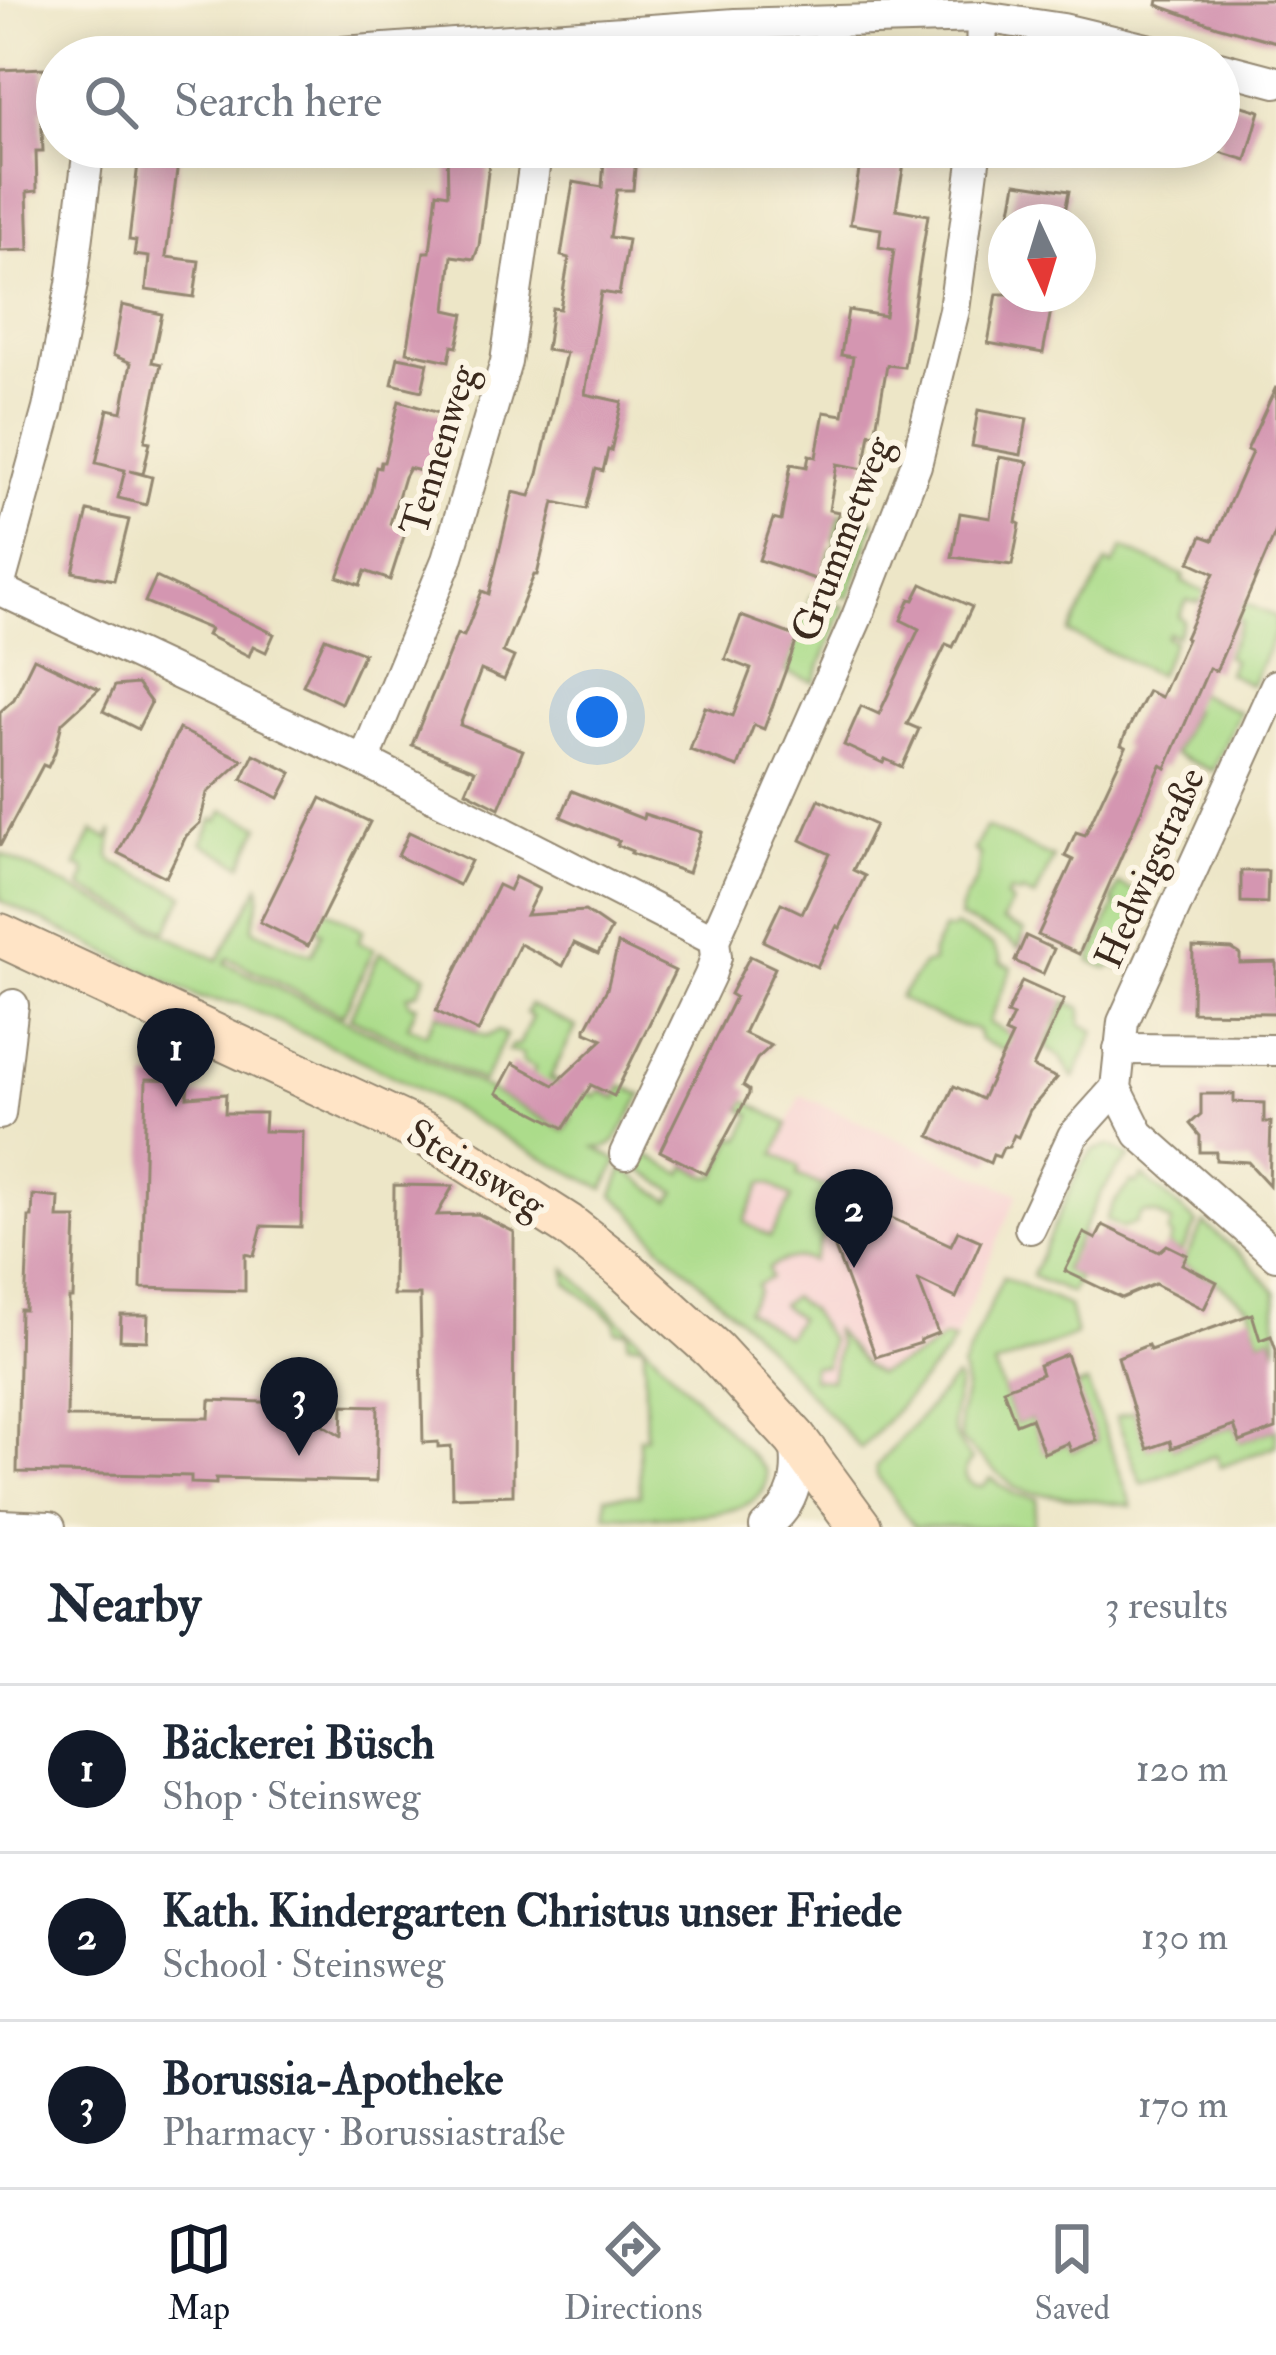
<!DOCTYPE html>
<html lang="en">
<head>
<meta charset="utf-8">
<style>
  :root { --surface:#fff; --page:#f6f6f7; --text:#1f2937; --muted:#747a83; --line:#e0e1e3; --accent:#111827 }
  body { margin:0; font-family:"IM FELL Double Pica",serif; background:var(--page); color:var(--text) }
  .compass { position:absolute; left:988px; top:204px; width:108px; height:108px; border-radius:50%; background:var(--surface); box-shadow:0 6px 30px #0003; rotate:176deg }
  .you { position:absolute; left:597px; top:717px; width:42px; height:42px; margin:-30px; border:9px solid #fff; border-radius:50%; background:#1a73e8; box-shadow:0 0 0 18px #1a73e833 }
  .badge { display:grid; place-items:center; width:78px; height:78px; border-radius:50%; background:var(--accent); color:#fff; font-size:39px; font-weight:700 }
  .pin { position:absolute; translate:-50% -99px; filter:drop-shadow(0 3px 6px #0008) }
  .pin::after { content:''; position:absolute; top:63px; width:42px; height:36px; background:inherit; clip-path:polygon(0 0,100% 0,50% 100%) }
  .list { margin:0; padding:0; list-style:none }
  h2 { display:flex; justify-content:space-between; align-items:center; height:156px; margin:0; padding:0 48px; font-size:51px }
  h2 small { font-size:39px; font-weight:400; color:var(--muted) }
  .list li { display:grid; grid-template-columns:78px 1fr auto; gap:36px; align-items:center; box-sizing:border-box; height:168px; padding:0 48px; border-top:3px solid var(--line) }
  .list b { display:block; font-size:45px; white-space:nowrap }
  .list p { margin:0; font-size:39px; white-space:nowrap; color:var(--muted) }
  .list em { font-size:39px; font-style:normal; color:var(--muted) }
  .icon { flex:none; width:66px; height:66px; fill:none; stroke:currentColor; stroke-width:2; stroke-linecap:round; stroke-linejoin:round }
  .map { position:relative; flex:none; width:1276px; height:1527px; overflow:hidden }
  .search { position:absolute; background:var(--surface); box-shadow:0 6px 30px #0003; left:36px; right:36px; top:36px; height:132px; display:flex; align-items:center; gap:30px; box-sizing:border-box; padding:0 42px; border-radius:66px; color:var(--muted); font-size:45px }
  .sheet { height:660px; background:var(--surface) }
  nav { display:flex; justify-content:space-around; align-items:center; box-sizing:border-box; height:168px; border-top:3px solid var(--line); background:var(--surface); font-size:33px; color:var(--muted) }
  nav a { display:grid; justify-items:center; gap:6px }
  nav .on { color:var(--accent) }
  .map>svg:first-child { display:block }
  .built { fill:#f7cfd0 }
  .green { fill:#abdc8a; stroke:#738354; stroke-width:3; fill-rule:evenodd }
  .building { fill:#d496b1 }
  .lines { fill:none; stroke-linecap:round; stroke-linejoin:round }
  .minor-casing { stroke:#948872; stroke-width:34 }
  .secondary-casing { stroke:#948872; stroke-width:46 }
  .minor { stroke:#fff; stroke-width:30 }
  .secondary { stroke:#ffe4c6; stroke-width:42 }
  .labels { text-anchor:middle; dominant-baseline:central; stroke-width:12; stroke-linejoin:round; paint-order:stroke }
  .street-label { font-size:39px; fill:#3b2a1e; stroke:#fcf5e5 }
</style>
</head>
<body>
<div class="map">
<svg width="1276" height="1527" viewBox="0 0 1276 1527">
  <rect width="100%" height="100%" fill="#fcf5e5"/>
  <filter id="ink" filterUnits="userSpaceOnUse"><feTurbulence type="fractalNoise" baseFrequency=".00833" numOctaves="2"/><feDisplacementMap in="SourceGraphic" scale="24" xChannelSelector="R" yChannelSelector="G"/><feConvolveMatrix kernelMatrix="1 2 1 2 8 2 1 2 1" color-interpolation-filters="sRGB"/></filter>
  <filter id="wash" filterUnits="userSpaceOnUse"><feTurbulence type="fractalNoise" baseFrequency=".004" numOctaves="4" result="noise"/><feDisplacementMap in="SourceGraphic" scale="48" xChannelSelector="R" yChannelSelector="G"/><feGaussianBlur stdDeviation="2.7" result="paint"/><feColorMatrix in="noise" values="0 0 0 0 0 0 0 0 0 0 0 0 0 0 0 0 0 1.4 0 .05"/><feComposite in="paint" operator="in"/></filter>
  <g filter="url(#wash)">
    <rect width="100%" height="100%" fill="#ede6c7"/>
    <path class="built" d="M801,1095L1018,1194L953,1343L861,1449L749,1328L711,1293Z"/>
    <g class="green">
      <path d="M841,514L874,521L848,598L820,586L831,549H837L834,538Z"/>
      <path d="M1123,548L1184,576L1182,582L1236,606L1240,601L1276,617V632L1251,685L1228,673L1233,660L1226,656L1242,622L1198,601L1197,603L1187,600L1179,617L1184,620L1177,636L1169,633L1166,637L1174,641L1158,675L1069,633L1107,562L1113,566Z"/>
      <path d="M811,596L844,607L814,682L785,672Z"/>
      <path d="M1172,682L1239,712L1213,771L1174,754L1193,710L1166,697Z"/>
      <path d="M224,810L260,826L242,865L202,843L213,819L218,821Z"/>
      <path d="M986,827L1053,858L1035,898L1021,892L1019,895L1010,892L1006,898L1012,902L1002,921L1024,931L1019,948L1007,939L959,918C961,901 968,896 975,882C980,873 978,863 980,854L974,850Z"/>
      <path d="M93,831L108,839L112,831L110,857L114,863L184,895L167,931L81,887L86,874L83,868L76,866Z"/>
      <path d="M0,853L218,960L259,886C263,901 253,913 253,929L307,953L312,954L322,932L313,927L323,908L363,930L358,942L374,949L343,1015L228,958L225,963L482,1086L565,1131L572,1118L532,1076L535,1068L522,1062V1054L508,1051L512,1045H519L532,1017L526,1013L530,1005L576,1027L550,1078L582,1094L585,1091L596,1096L600,1091L617,1098L623,1086L642,1095L615,1142L607,1147L596,1148L618,1161L604,1189L522,1147L423,1091L338,1049L239,1004L201,998L0,900Z"/>
      <path d="M1119,884L1152,900L1121,968L1111,965L1108,969L1090,961L1115,904L1112,901Z"/>
      <path d="M955,926L992,945L1001,958L1000,962L1012,967L989,1023L1027,1044L1021,1058L980,1040L978,1031L973,1028C953,1027 919,1008 899,998L923,965L932,962V952L944,929L951,930Z"/>
      <path d="M380,952L426,975L418,992L407,996L410,1004L417,1005L408,1026L426,1034L437,1014L482,1035L488,1036L498,1031L506,1035L483,1082L350,1017Z"/>
      <path d="M1066,1002L1081,1008V1024L1095,1031L1074,1078L1061,1058L1046,1047Z"/>
      <path d="M742,1099L788,1124L775,1154L799,1167L797,1175L837,1192L838,1199L812,1261C799,1255 779,1260 768,1269L770,1278L757,1285L758,1291L746,1310L786,1337L798,1318L781,1305L792,1297L809,1310L830,1340L826,1366H812V1379L831,1380L838,1345L833,1328L866,1367L877,1374L922,1354L944,1338L954,1340L946,1354L861,1449L749,1328L660,1245L629,1208L613,1195L623,1169L670,1201L676,1192L630,1163L636,1150L683,1174L687,1166L709,1177L717,1176L734,1137L741,1139L752,1115L742,1110L744,1106L740,1104ZM762,1183L771,1184L792,1198L770,1237L744,1222Z"/>
      <path d="M1109,1146L1130,1157L1116,1171L1101,1193L1063,1269L1078,1277L1071,1293L1032,1276L1081,1165L1094,1150Z"/>
      <path d="M1143,1176L1197,1223L1181,1252L1168,1246L1172,1236L1168,1233L1172,1223L1157,1214L1144,1212L1139,1216L1136,1223L1122,1228L1106,1220L1113,1204L1131,1182L1136,1184Z"/>
      <path d="M1204,1223L1246,1259L1276,1292V1350L1271,1336L1260,1340L1249,1307L1217,1282L1182,1264Z"/>
      <path d="M566,1269L644,1343L765,1470C781,1527 643,1516 606,1515V1496L640,1495L639,1438L646,1437L644,1344L628,1343V1331H616L615,1321L567,1283Z"/>
      <path d="M1003,1277L1069,1306L1076,1335L994,1366L1016,1424L1031,1418L1045,1452L1068,1443L1072,1451L1097,1441L1076,1387L1087,1383L1132,1506L1027,1492L1015,1488L961,1440L959,1416L966,1389L962,1368Z"/>
      <path d="M955,1378L959,1383C952,1420 945,1431 972,1460C959,1472 966,1487 983,1486L991,1478L1014,1494L1037,1499L1033,1527H914L877,1475L876,1467Z"/>
      <path d="M1134,1411L1148,1448L1170,1441L1173,1448L1234,1426L1241,1442L1276,1429V1446L1221,1467L1216,1455L1142,1484L1116,1417Z"/>
    </g>
    <g id="blocks">
      <g class="building">
        <path d="M1158,0H1276V42L1217,26L1157,5Z"/>
        <path d="M44,68L45,109H41L43,151H36L37,191L27,192L29,250L0,251V70Z"/>
        <path d="M1219,99L1260,111L1246,160L1219,152Z"/>
        <path d="M140,147H180L166,257L199,261L194,297L146,290L149,257L134,255L136,241L129,240Z"/>
        <path d="M447,147H491L479,246L474,259L452,256L446,310L464,314L457,347L452,346L449,361L407,352L424,252H430L437,192L448,194Z"/>
        <path d="M605,147H637L633,190H617L610,237L628,240L619,295L601,292L585,394L622,402L611,451L608,450L603,471L596,469L586,509L554,502L537,575H534L503,652L514,657L504,680L481,670L460,725L523,750L499,808L466,791L475,770L412,745L457,634L464,636L482,591L489,594L513,492L530,496L538,474L566,353L546,350L552,308L560,309L569,258L561,256L573,182L602,187Z"/>
        <path d="M863,147H907L896,209L928,215L904,367L887,365L875,434L870,433L864,469L837,464L829,510L839,512L818,580L759,560L773,519L781,521L791,464L807,467L809,455L816,457L824,412L843,415L853,357L841,355L848,310L885,316L894,250L879,247L881,229L850,224Z"/>
        <path d="M1016,183L1069,191L1063,222H1009Z"/>
        <path d="M997,294H1054L1043,353L988,343Z"/>
        <path d="M122,305L162,314L152,362L161,364L145,441L150,442L143,474L130,471L152,477L146,505L118,498L125,470L96,463L108,409L122,412L131,363L113,355Z"/>
        <path d="M398,357L428,363L422,391L392,384Z"/>
        <path d="M1276,387V531L1216,671L1209,668L1166,768L1161,765L1079,954L1038,935L1073,860L1065,856L1076,832L1085,835L1126,747L1121,745L1126,733L1148,691L1161,697L1187,639L1185,638L1214,573L1190,562L1202,536L1213,540L1252,452L1247,450Z"/>
        <path d="M399,401L445,415L428,473L409,468L404,477L390,524L406,530L390,580L365,571L360,585L338,577L371,491L376,467L380,468L381,462H384Z"/>
        <path d="M978,410L1027,419L1021,455L972,446Z"/>
        <path d="M999,457L1028,462L1016,522L1020,524L1012,565L952,557L960,513L990,518Z"/>
        <path d="M88,511L129,520L114,580L73,572Z"/>
        <path d="M156,577L274,634L266,652L253,646L249,656L207,635L210,629L145,602Z"/>
        <path d="M922,584L972,607L953,647L946,644L907,724L919,729L902,767L885,759L883,763L844,745L861,706L879,714L919,629L901,620L910,599L914,600Z"/>
        <path d="M741,616L798,637L764,729L754,725L738,767L690,750L705,707L733,716L751,669L725,659Z"/>
        <path d="M325,638L364,653L341,703L303,685Z"/>
        <path d="M34,658L99,689L62,723L55,752L48,767L43,765L0,846V712L14,699Z"/>
        <path d="M137,684L151,703L138,729L103,711L115,686Z"/>
        <path d="M179,729L243,760L207,793L200,823L186,836L166,877L118,853Z"/>
        <path d="M254,754L292,773L279,798L242,779Z"/>
        <path d="M572,791L643,819L644,814L701,832L688,873L631,853L632,851L617,845L619,841L561,817Z"/>
        <path d="M321,798L370,822L308,946L260,922Z"/>
        <path d="M819,799L875,825L853,870L865,876L840,928L837,926L817,967L763,941L781,903L802,913L830,854L801,840Z"/>
        <path d="M409,832L471,861L459,885L398,856Z"/>
        <path d="M1241,871H1268L1267,903L1241,902Z"/>
        <path d="M515,877L539,889L526,915L585,911L611,929L598,954L574,943L563,966L520,944L478,1032L436,1011L498,885L509,890Z"/>
        <path d="M1026,936L1054,949L1043,974L1015,961Z"/>
        <path d="M618,944L675,971L614,1096L591,1085L564,1128L497,1093L513,1063L554,1085L603,1039L586,1032V1028L607,989Z"/>
        <path d="M1193,947L1232,949L1240,954V963L1276,962V1013L1192,1012Z"/>
        <path d="M750,956L775,968L744,1033L771,1046L757,1059L743,1086L749,1090V1094L706,1174L660,1151L735,997L730,994Z"/>
        <path d="M1022,981L1064,1000L1033,1067L1057,1078L1030,1110L1018,1137L1014,1135L1009,1147L1003,1148L999,1157L993,1155L990,1163L930,1136L954,1086L982,1099L1012,1036L1005,1033L1013,1016L1007,1014Z"/>
        <path d="M146,1079L188,1080L187,1097L226,1094L225,1113H265L264,1131L303,1132L301,1227L262,1226L254,1256L245,1254V1291L141,1288Z"/>
        <path d="M1201,1094H1234V1102L1264,1103V1122H1271L1269,1185L1248,1162L1216,1160V1152H1200V1136L1190,1124L1201,1114Z"/>
        <path d="M394,1185L453,1186L437,1215L478,1214L514,1232L513,1495L452,1497L451,1446L438,1447V1442L423,1443L420,1295H393Z"/>
        <path d="M33,1195L59,1198L58,1218H76L73,1298H69L67,1417L209,1418L210,1400L287,1403L342,1436L343,1405L378,1406L376,1482L216,1478V1484L191,1483V1476L17,1472L20,1310H25L29,1217H32Z"/>
        <path d="M852,1200L951,1245L958,1231L981,1241L956,1298L918,1280L938,1333L920,1340L921,1343L876,1357L833,1243Z"/>
        <path d="M1103,1225L1159,1252L1167,1245L1187,1255L1182,1264L1217,1282L1204,1309L1155,1284L1122,1298L1065,1271L1084,1233L1096,1239Z"/>
        <path d="M1252,1314L1260,1340L1271,1336L1276,1350V1429L1240,1442L1234,1426L1172,1448L1170,1441L1148,1449L1138,1425L1118,1357L1148,1345L1150,1350Z"/>
        <path d="M121,1315H148L147,1341L120,1340Z"/>
        <path d="M1066,1354L1097,1441L1071,1451L1068,1443L1044,1453L1031,1418L1016,1424L1003,1389L1042,1374L1039,1365Z"/>
      </g>
    </g>
  </g>
  <g filter="url(#ink)">
    <use href="#blocks" fill-opacity="0" stroke="#948872" stroke-width="3"/>
    <g class="lines">
      <g class="minor-casing">
        <g id="minor">
          <path d="M273,57L735,24L982,17L1063,29L1180,57"/>
          <path d="M981,57L982,17"/>
          <path d="M1219,67L1276,82"/>
          <path d="M0,583L48,409L72,284L89,147"/>
          <path d="M0,590L364,761L714,940"/>
          <path d="M1276,685L1123,1022L1116,1088L1139,1134L1276,1255"/>
          <path d="M364,761L447,560L506,362L537,147"/>
          <path d="M1119,1049L1276,1050"/>
          <path d="M0,1114L13,1005"/>
          <path d="M625,1154L710,975L716,957L714,940L857,617L916,465L954,310L976,147"/>
          <path d="M1030,1228L1073,1136L1116,1088"/>
          <path d="M0,1525L50,1527"/>
          <path d="M765,1527C797,1504 800,1474 795,1438"/>
        </g>
      </g>
      <g class="secondary-casing">
        <path id="secondary" d="M0,935L424,1133L568,1225L623,1268L714,1350L795,1438L860,1527"/>
      </g>
      <use href="#minor" class="minor"/>
      <use href="#secondary" class="secondary"/>
    </g>
  </g>
  <g class="labels">
    <g class="street-label">
      <text transform="translate(439 450) rotate(-73)">Tennenweg</text>
      <text transform="translate(842 539) rotate(-69)">Grummetweg</text>
      <text transform="translate(1150 868) rotate(-66)">Hedwigstraße</text>
      <text transform="translate(476 1169) rotate(31)">Steinsweg</text>
    </g>
  </g>
</svg>
<svg class="compass" viewBox="-18 -18 36 36"><path d="M0-13l5 13h-10z" fill="#e53935"/><path d="M0 13l5-13h-10z" fill="#747a83"/></svg>
<div class="you"></div>
<div class="pin badge" style="left:176px;top:1107px">1</div>
<div class="pin badge" style="left:854px;top:1268px">2</div>
<div class="pin badge" style="left:299px;top:1456px">3</div>
<div class="search"><svg class="icon" aria-label="search" viewBox="0 0 24 24"><circle cx="10" cy="10" r="6"/><path d="M15 15l6 6"/></svg>Search here</div>
</div>
<section class="sheet">
<h2>Nearby<small>3 results</small></h2>
<ul class="list">
<li><span class="badge">1</span><div><b>Bäckerei Büsch</b><p>Shop · Steinsweg</p></div><em>120 m</em></li>
<li><span class="badge">2</span><div><b>Kath. Kindergarten Christus unser Friede</b><p>School · Steinsweg</p></div><em>130 m</em></li>
<li><span class="badge">3</span><div><b>Borussia-Apotheke</b><p>Pharmacy · Borussiastraße</p></div><em>170 m</em></li>
</ul>
</section>
<nav>
<a class="on"><svg class="icon" aria-label="map" viewBox="0 0 24 24"><path d="M3 6l6-2 6 2 6-2v14l-6 2-6-2-6 2zM9 4v14M15 6v14"/></svg>Map</a>
<a><svg class="icon" aria-label="directions" viewBox="0 0 24 24"><path d="M12 3l9 9-9 9-9-9zM9 14v-3h6M13 9l2 2-2 2"/></svg>Directions</a>
<a><svg class="icon" aria-label="saved" viewBox="0 0 24 24"><path d="M7 4h10v16l-5-4-5 4z"/></svg>Saved</a>
</nav>
</body>
</html>
